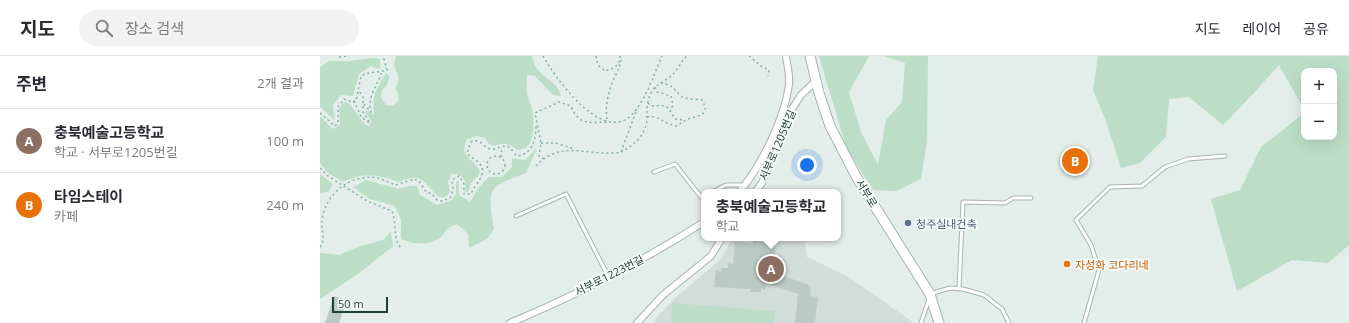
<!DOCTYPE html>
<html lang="ko">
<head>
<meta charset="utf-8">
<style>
  :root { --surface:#fff; --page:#f2f2f3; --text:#2b2b33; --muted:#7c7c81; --line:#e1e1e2; --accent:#d93025 }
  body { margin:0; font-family:"Open Sans","Noto Sans KR",sans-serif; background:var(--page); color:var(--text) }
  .controls { position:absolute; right:12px; top:12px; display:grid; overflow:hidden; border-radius:8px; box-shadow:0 4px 16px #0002 }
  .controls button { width:36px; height:36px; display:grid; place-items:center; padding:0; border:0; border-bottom:1px solid var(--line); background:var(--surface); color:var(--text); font:20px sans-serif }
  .scale { position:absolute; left:12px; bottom:10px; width:56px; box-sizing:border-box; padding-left:4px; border:2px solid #223e38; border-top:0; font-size:11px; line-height:14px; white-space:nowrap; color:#223e38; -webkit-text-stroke:3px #f3f9f7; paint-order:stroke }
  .you { position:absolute; left:487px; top:109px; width:14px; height:14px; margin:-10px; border:3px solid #fff; border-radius:50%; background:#1a73e8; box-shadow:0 0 0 6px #1a73e833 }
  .badge { display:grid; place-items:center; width:26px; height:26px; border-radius:50%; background:var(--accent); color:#fff; font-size:13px; font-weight:700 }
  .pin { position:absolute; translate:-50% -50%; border:2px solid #fff; box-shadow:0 1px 4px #0006 }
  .popup { position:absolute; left:381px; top:133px; width:140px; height:52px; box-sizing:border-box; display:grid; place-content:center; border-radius:8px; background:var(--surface); filter:drop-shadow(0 1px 3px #0005); font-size:13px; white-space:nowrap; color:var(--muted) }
  .popup b { font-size:15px; color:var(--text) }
  .popup::after { content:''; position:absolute; left:50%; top:100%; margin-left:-8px; border:8px solid transparent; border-top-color:var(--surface) }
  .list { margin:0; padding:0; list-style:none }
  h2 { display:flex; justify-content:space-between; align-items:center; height:52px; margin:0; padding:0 16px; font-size:17px }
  h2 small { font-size:13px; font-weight:400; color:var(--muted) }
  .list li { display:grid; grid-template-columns:26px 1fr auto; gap:12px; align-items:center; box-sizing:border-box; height:64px; padding:0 16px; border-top:1px solid var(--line) }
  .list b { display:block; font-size:15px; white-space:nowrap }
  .list p { margin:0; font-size:13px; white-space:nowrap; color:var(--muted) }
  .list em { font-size:13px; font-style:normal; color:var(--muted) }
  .icon { flex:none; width:22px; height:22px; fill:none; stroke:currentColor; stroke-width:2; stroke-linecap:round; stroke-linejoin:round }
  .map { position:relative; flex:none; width:1029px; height:267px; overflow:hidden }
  header { display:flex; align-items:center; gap:24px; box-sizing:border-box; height:56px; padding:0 20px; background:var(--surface); border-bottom:1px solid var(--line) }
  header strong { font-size:19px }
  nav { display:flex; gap:22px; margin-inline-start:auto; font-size:14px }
  .search { width:280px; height:36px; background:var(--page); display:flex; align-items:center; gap:10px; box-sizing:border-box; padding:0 14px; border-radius:22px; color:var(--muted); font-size:15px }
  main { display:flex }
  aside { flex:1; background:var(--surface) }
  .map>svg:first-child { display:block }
  .built { fill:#d1ddd8 }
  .green { fill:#bcdec7 }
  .building { fill:#bbcac5 }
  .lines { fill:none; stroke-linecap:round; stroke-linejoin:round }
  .service-casing { stroke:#a5b5b0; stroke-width:5 }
  .minor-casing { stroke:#a5b5b0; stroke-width:8 }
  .secondary-casing { stroke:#a1b8b2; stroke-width:11 }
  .path { stroke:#83b0a5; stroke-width:1.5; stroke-dasharray:2 3; stroke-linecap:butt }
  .service { stroke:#fff; stroke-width:3 }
  .minor { stroke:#fff; stroke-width:6 }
  .secondary { stroke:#fff; stroke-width:9 }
  .service-dot { fill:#5c6f8a; stroke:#f3f9f7; stroke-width:1.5 }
  .food-dot { fill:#e8710a; stroke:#f3f9f7; stroke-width:1.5 }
  .labels { text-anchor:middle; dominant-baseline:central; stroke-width:4; stroke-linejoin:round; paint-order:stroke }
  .street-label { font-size:11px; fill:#223e38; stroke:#f3f9f7 }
  .service-label { font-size:11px; fill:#4e5e75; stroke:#f3f9f7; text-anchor:start }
  .food-label { font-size:11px; fill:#c56008; stroke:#f3f9f7; text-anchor:start }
</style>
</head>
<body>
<header>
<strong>지도</strong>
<div class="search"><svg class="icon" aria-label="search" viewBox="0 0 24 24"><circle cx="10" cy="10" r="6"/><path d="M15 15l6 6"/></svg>장소 검색</div>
<nav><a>지도</a><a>레이어</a><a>공유</a></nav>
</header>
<main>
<aside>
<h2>주변<small>2개 결과</small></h2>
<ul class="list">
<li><span class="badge" style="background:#8d6e63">A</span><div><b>충북예술고등학교</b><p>학교 · 서부로1205번길</p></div><em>100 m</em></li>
<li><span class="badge" style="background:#e8710a">B</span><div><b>타임스테이</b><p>카페</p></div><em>240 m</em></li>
</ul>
</aside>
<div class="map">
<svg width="1029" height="267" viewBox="0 0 1029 267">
  <rect width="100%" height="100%" fill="#e3ede9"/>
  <path class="built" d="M413,182H484L487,201L529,221L594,267H335V263L356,241L400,204Z"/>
  <g class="green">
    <path d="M76,0H212C216,23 237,22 241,40L233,39L215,20L207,19C207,25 206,32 207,38C209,45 213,52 213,60C214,73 214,94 197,94C188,87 185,86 174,90L169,88L165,82L156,80L147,83C138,102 153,101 160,115L158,120L151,127L148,136H145C147,126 144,117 132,118L128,126L130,136L126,141H119C103,127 103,115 79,126C59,119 43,116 23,126L8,117L0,107V60L13,73L20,69L19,53L23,47L27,46C36,53 39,65 49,71L52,66L46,57V54L54,59C53,36 55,36 66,17L70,20L67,29L62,34L61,42L66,49L73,50L79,44L78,37L75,32C81,24 78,17 74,9Z"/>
    <path d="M499,0H549L529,36L541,76L558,109L566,64L582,46L585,7L564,0H608L607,85L601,123L576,135L553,134L526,91Z"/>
    <path d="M778,0H1029V189L1008,207L972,204L917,235L891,143L920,134L941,91L984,57V81H1014V15H984V53L959,9L934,37L903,69L869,41L849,43L846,81L820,107L801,112L786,65L773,34Z"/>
    <path d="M53,2L60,3V13L51,10L39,18L33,40L21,39L13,49L15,64L0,51V11L9,5H28Z"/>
    <path d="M217,92L206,117C168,132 167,130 174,173L167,183L149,192L148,178L137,168C122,173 127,178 118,183C105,190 93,188 81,183V163L75,150L50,143L33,131L46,124L79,133L89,130H97L100,139L117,149L132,144L136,138V125L139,126V139L150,146L159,131L169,121H182L192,111V102L205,104Z"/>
    <path d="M0,118L13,128L8,136L0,137Z"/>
    <path d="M71,176L73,190L38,218L0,243V197L19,199L41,190L63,184Z"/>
    <path d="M352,247L455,255L454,267H351Z"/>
  </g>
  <g class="building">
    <path d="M433,182H456L453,216L491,230L490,240L498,241L495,267H475L478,238L446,227L445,234L441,233V236H430L431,233L394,231L396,214L401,215V212H408V207L413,208L415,186L433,188Z"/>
    <path d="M14,240L27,244L19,267H5Z"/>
  </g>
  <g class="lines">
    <g class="service-casing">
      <g id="service">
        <path d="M334,116L355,108L381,141L384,140"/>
        <path d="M392,136L406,129H424"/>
        <path d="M196,160L246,138L288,220"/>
        <path d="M639,232L643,146L685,147L693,142H711"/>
        <path d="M610,238L630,232L643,233L664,239L682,253L689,267"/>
        <path d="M601,267L609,243"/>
        <path d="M764,267L779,214L771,189L756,164L790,131L822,130L845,111L868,103L905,100"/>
      </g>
    </g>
    <g class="minor-casing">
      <g id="minor">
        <path d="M419,136C441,111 465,61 469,28C470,19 467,9 466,0"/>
        <path d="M435,136L442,127L467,61L481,39L496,25"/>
        <path d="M190,267C257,239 323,205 384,166"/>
        <path d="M317,267L343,239L391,200L402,182"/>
      </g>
    </g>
    <g class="secondary-casing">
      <path id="secondary" d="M490,0L499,37L510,70L537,122L610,238L619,267"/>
    </g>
    <g class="path">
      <path d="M223,0C235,21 278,83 308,62C324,50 334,18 342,0"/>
      <path d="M276,0L278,9L285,15C293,13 301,9 300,0"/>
      <path d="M429,0L441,10L449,14L448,20"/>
      <path d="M19,1L29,0"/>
      <path d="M335,31L337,36L351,40L353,49L350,55"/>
      <path d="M34,45L41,61L50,67L43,56V41L39,35"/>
      <path d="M328,47L331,50C348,49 346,48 355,63L365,64"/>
      <path d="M44,48L51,56C47,39 58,30 62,15"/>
      <path d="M0,57L15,70L18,67V51L24,43L32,46L36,45L41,20C49,15 58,17 67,14L63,0"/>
      <path d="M327,61C340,59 345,69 357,70C360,68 363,66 366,64C376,59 392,61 382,44C375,43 365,44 360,39C351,31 355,30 341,27"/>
      <path d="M287,63C285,51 288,37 293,25C296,17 300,13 301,4"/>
      <path d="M221,87H236L254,93"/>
      <path d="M301,96C315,89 327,78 327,61C327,53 327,44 331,37C335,29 343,26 350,21C357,16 360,6 367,0"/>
      <circle cx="176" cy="109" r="9"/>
      <path d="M181,101L182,91"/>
      <path d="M224,103L219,100L221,87L215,57L239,46L251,50C259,71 272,66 290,66"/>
      <path d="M216,110C242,82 270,102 301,96L317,53"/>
      <path d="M0,112L8,120L47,145L72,155C77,167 72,181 81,192"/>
      <path d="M0,191C6,184 1,174 2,164C5,137 32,117 58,122C64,124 70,127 76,129L94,123L99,125L106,136L112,138L117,144L122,145L130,142L133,133L132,124L139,120L144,128V138H151C155,127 169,118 159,107C156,103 151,102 147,97L151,86C162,81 163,94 173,93C178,93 183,88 189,91C192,93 194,98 197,100C213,98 216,83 216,69"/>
    </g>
    <use href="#service" class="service"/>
    <use href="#minor" class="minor"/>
    <use href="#secondary" class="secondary"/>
  </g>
  <circle class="service-dot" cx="588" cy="167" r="4"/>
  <circle class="food-dot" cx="747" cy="208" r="4"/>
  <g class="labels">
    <g class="street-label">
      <text transform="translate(457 89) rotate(-67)">서부로1205번길</text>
      <text transform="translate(547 137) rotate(58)">서부로</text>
      <text transform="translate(289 219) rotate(-27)">서부로1223번길</text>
    </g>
    <g class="service-label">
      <text x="596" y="167">청주실내건축</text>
    </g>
    <g class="food-label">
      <text x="755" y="208">자성화 코다리네</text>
    </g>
  </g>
</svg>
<div class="controls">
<button>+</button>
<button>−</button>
</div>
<div class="scale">50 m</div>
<div class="you"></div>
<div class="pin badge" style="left:451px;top:213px;background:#8d6e63">A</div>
<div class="popup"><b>충북예술고등학교</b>학교</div>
<div class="pin badge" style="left:755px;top:105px;background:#e8710a">B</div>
</div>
</main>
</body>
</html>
